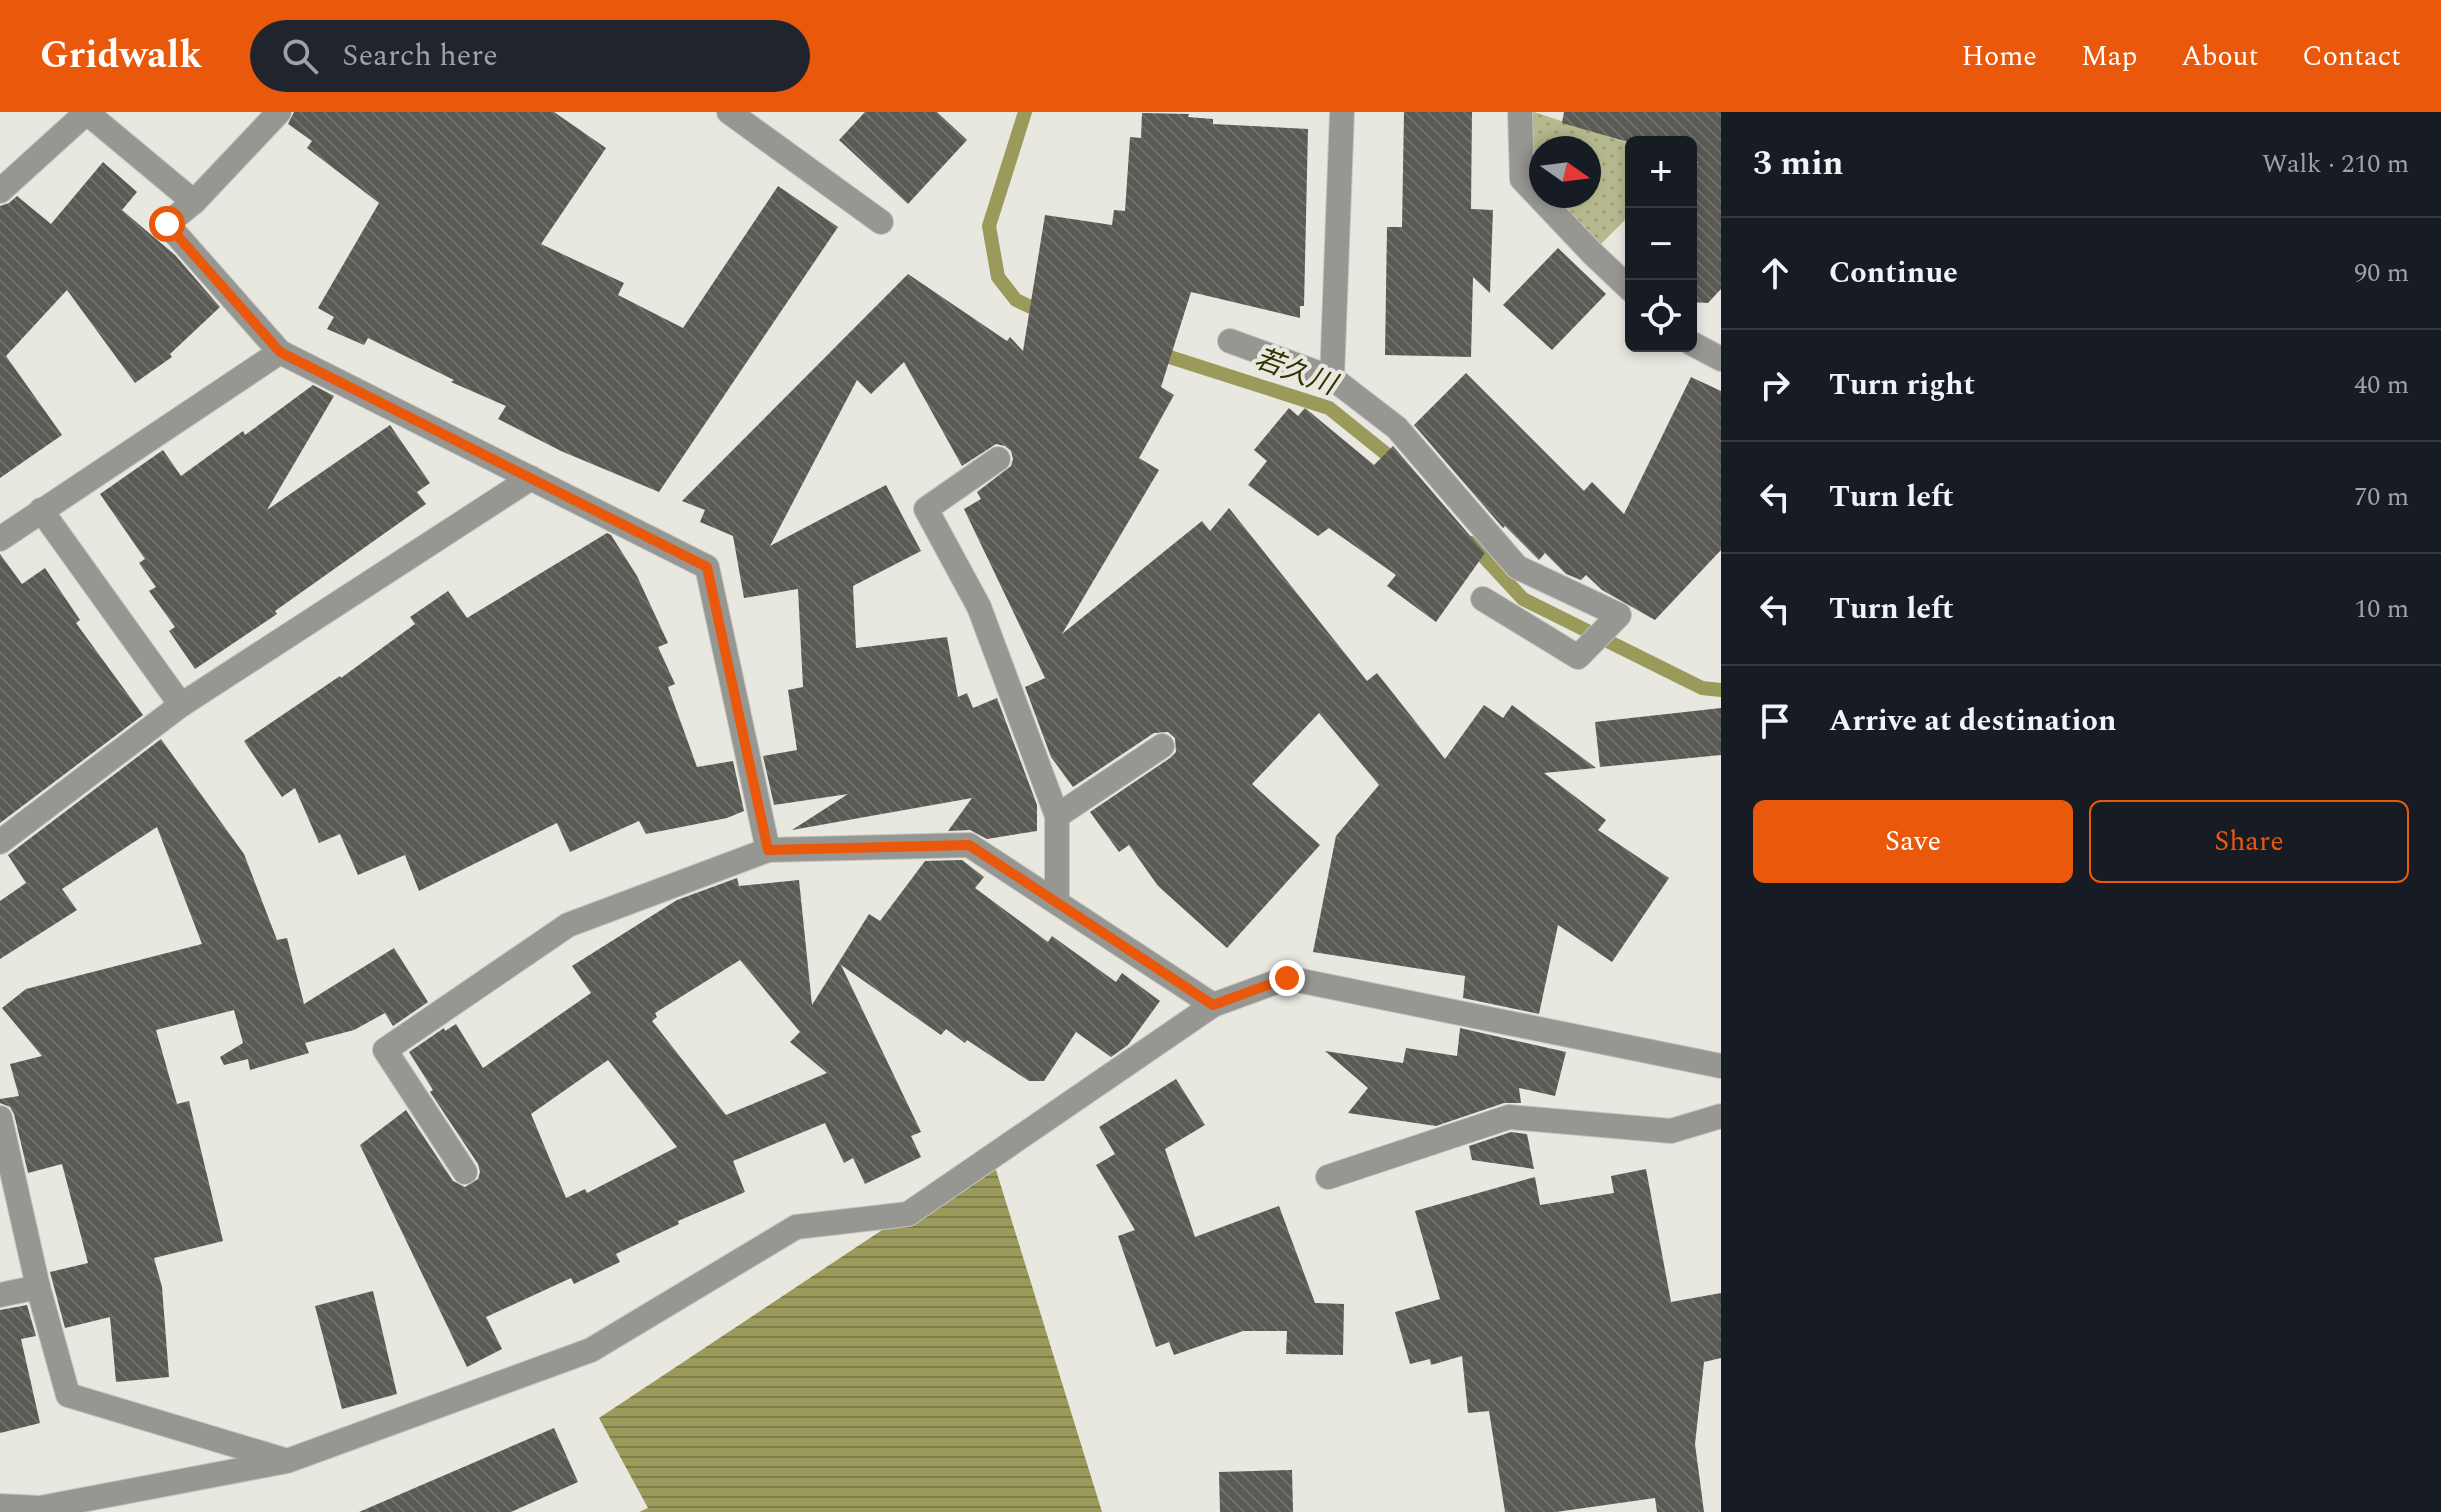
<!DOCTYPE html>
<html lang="en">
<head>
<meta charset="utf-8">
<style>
  :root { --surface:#171b24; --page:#20242c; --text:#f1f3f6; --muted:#9ea1a6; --line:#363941; --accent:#ea580c }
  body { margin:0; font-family:Spectral,"Noto Sans JP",serif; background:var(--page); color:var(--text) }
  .controls { position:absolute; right:24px; top:24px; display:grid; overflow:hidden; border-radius:12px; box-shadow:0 4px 12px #0003 }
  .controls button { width:72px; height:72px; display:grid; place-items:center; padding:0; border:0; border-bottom:2px solid var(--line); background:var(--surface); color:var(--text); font:40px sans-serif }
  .compass { position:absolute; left:1529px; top:24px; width:72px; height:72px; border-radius:50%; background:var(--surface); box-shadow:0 4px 12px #0003; rotate:104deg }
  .stop { position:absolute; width:24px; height:24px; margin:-18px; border:6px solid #ea580c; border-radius:50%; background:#fff }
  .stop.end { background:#ea580c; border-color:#fff; box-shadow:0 2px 8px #0008 }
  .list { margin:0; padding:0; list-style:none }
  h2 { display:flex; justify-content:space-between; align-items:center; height:104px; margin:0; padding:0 32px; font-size:34px }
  h2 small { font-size:26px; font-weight:400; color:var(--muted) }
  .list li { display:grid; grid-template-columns:52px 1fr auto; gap:24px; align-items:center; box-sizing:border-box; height:112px; padding:0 32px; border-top:2px solid var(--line) }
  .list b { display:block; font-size:30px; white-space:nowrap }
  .list em { font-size:26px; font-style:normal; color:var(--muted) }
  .actions { display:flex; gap:16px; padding:24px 32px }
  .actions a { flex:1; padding:18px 0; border:2px solid var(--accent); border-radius:12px; text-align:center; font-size:28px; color:var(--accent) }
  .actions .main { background:var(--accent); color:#fff }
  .icon { flex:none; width:44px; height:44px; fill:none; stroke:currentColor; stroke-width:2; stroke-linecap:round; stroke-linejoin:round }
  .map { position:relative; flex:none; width:1721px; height:1400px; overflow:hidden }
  header { display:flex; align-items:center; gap:48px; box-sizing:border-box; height:112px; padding:0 40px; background:var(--accent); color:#fff }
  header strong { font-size:38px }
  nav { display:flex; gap:44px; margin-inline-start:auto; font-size:28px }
  .search { width:560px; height:72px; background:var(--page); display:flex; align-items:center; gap:20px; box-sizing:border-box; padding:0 28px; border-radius:44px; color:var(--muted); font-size:30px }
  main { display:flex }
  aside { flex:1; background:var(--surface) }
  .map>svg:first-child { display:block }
  .park { fill:url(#park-dots); fill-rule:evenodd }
  .water { fill:url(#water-rules) }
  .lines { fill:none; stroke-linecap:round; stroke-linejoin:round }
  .stream { stroke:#9a9b5b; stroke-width:14 }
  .building { fill:url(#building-back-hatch); fill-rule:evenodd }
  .minor-casing { stroke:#c5c5bf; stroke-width:26 }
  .minor { stroke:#969693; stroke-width:24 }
  .route { stroke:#ea580c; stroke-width:10 }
  .labels { text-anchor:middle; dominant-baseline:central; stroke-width:8; stroke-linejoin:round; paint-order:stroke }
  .water-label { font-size:28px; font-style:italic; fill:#323200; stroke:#e8e8e1 }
</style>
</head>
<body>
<header>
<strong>Gridwalk</strong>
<div class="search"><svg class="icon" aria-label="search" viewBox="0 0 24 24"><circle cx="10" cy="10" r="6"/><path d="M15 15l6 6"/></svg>Search here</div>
<nav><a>Home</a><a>Map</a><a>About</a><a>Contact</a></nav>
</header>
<main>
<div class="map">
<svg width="1721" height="1400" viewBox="0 0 1721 1400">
  <defs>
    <pattern id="park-dots" width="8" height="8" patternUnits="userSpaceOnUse" patternTransform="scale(2)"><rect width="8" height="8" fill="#b6b88e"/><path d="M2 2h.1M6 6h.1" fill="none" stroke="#9b9d79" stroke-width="1.8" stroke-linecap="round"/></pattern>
    <pattern id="water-rules" width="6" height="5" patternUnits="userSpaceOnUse" patternTransform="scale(2)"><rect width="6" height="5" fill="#9a9b5b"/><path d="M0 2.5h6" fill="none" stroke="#7c7d4a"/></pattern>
    <pattern id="building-back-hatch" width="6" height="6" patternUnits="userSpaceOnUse" patternTransform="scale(2)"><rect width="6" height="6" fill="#595a54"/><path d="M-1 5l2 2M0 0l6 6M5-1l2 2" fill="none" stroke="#70716c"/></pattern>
  </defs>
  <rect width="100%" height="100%" fill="#e8e8e1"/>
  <path class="park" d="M1520,0H1534L1631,32V102L1592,141L1522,67ZM1541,36H1589V84H1541Z"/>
  <path class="water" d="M992,1045L1102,1400H639L648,1396L599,1306Z"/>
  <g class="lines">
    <g class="stream">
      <path d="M1025,0L989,114L998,165L1016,188L1048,203"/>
      <path d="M1154,240L1329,296L1400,353"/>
      <path d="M1471,431L1523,487L1702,576L1721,578"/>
    </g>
  </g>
  <g class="building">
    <path d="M294,0H554L606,36L541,132L624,171L618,183L683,216L778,74L838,115L659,380L561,339L498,307L506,294L451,270L454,268L368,226L364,233L327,217L334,205L318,196L379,91L307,36L312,29L288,12Z"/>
    <path d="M865,0H937L967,28L908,92L839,28Z"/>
    <path d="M1404,0H1472L1471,97L1493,98L1490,181L1473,165L1471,245L1385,243L1387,115H1402Z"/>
    <path d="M1564,0H1721V177L1708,191L1691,190V58L1698,50L1691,48V30L1631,31L1562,11Z"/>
    <path d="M1142,1L1189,2L1188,5L1213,7V12L1308,17L1304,194H1300V206L1191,180L1161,275L1174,283L1139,346L1159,358L1062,522L1202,409L1210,419L1229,396L1367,569L1377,561L1445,647L1484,593L1503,606L1512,593L1596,656L1544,661L1606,708L1598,718L1669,766L1612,850L1558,813L1539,902L1463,886L1465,864L1313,840L1336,724L1379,673L1319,601L1252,672L1320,733L1227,836L1158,774L1129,733L1119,740L1090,700L1170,646L1176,640L1175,626L1168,620L1154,621L1073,675L1051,645L1025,575L1045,566L964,397L981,387L977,380L1011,354L1013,347L1011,339L1005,334L996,332L962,354L904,250L871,282L857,268L770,434L886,373L921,439L853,474L856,536L947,525L958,585L967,581L973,596L997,586L1037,693V719L987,727L970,718L948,719L972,686L792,718L848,682L774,693L763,644L797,638L788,578L803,575L798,477L744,486L733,424L700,410L705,398L682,389L908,162L1007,229L1010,225L1023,239L1045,103L1112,113L1114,98L1125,99L1130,25L1141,26Z"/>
    <path d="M103,50L137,80L122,98L175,143L220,195L170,242L172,245L135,271L67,178L6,244L62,323L0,366V94L9,91L17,84L51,112Z"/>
    <path d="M1558,136L1606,182L1552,238L1503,193Z"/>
    <path d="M1466,261L1584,379L1592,370L1624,402L1691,265L1721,279V438L1655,508L1602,478L1586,463L1581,468L1566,462L1545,441L1539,448L1505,414L1503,416L1414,313Z"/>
    <path d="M313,273L334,284L267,398L390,313L430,371L417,380L426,392L275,499L277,502L195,557L169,519L175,515L149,479L156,475L139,451L145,447L100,382L163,338L181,364L243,319L245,323Z"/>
    <path d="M1289,296L1298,304L1305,296L1374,353L1393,334L1485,441L1436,510L1387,474L1396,463L1329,416L1318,424L1248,373L1267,349L1254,338Z"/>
    <path d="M607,421L611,423L637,464L668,531L658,535L675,572L668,575L697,655L733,649L744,699L727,706L646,722L639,709L570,740L557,711L419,779L405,743L358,763L340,722L319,731L295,676L282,685L244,629L340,564L341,566L415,512L410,505L448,479L467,506Z"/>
    <path d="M0,442L22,472L45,456L80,508L76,511L143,603L0,711Z"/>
    <path d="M1721,596V643L1600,655L1595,610Z"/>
    <path d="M161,627L244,742L277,828L287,826L304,892L394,836L428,890L393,914L385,901L354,918L305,931L309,941L250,958L248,947L224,953L220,945L243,931L234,898L156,918L177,992L189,989L223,1129L154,1146L162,1175L169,1265L116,1270L110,1205L65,1216L50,1160L88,1151L62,1052L28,1061L14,1002L10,995L0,991V987L19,984L10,952L42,944L2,896L26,877L202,832L157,715L62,777L77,798L0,847V789L26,771L8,743Z"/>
    <path d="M962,748L984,765L975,776L1048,830L1052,824L1116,870L1122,861L1160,889L1128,933L1111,945L1076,920L1044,969H1029L967,928L965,931L946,917L941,923L841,853L921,1020L911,1024L921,1045L865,1072L853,1046L844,1051L825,1011L733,1049L745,1080L678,1109L679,1112L616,1142L620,1150L574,1172L571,1166L486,1205L502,1237L467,1255L360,1033L406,998L453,1069L465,1075L478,1067L480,1060L478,1052L430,980L433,978L409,940L444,916L445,919L456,912L483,956L591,881L572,854L677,788L737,766L739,774L799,768L812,893L869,802L880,809L925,749ZM740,848L800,920L790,930L827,961L726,1003L652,909L657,905L655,901ZM608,948L677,1035L587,1081L585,1077L566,1086L531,1002Z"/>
    <path d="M1460,916L1566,940L1555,984L1519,976L1521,991H1504L1436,1014L1348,1001L1368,976L1325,939L1403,951L1406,936L1457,944Z"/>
    <path d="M1176,967L1205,1013L1165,1037L1195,1125L1279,1094L1315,1191L1344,1192L1343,1243L1286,1242L1287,1219H1243L1174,1243L1169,1230L1156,1235L1118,1124L1135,1118L1096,1053L1115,1042L1099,1015Z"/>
    <path d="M1511,1020L1527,1022L1534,1057L1472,1048L1469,1034Z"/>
    <path d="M1646,1057L1671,1190L1721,1181V1246L1704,1250L1695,1332L1704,1400H1657L1655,1386L1556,1400H1505L1489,1299L1468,1301L1462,1244L1431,1253L1430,1247L1410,1252L1395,1200L1440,1187L1415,1099L1535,1065L1540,1093L1614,1081L1611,1064Z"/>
    <path d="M373,1179L397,1282L342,1297L315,1194Z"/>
    <path d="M27,1193L36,1224L21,1227L40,1311L0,1321V1198Z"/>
    <path d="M554,1316L578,1370L511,1400H359Z"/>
    <path d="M1292,1358L1293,1400H1220L1219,1360Z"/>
  </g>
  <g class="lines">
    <g class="minor-casing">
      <g id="minor">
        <path d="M86,0L194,90L279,0"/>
        <path d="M729,0L881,110"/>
        <path d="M1342,0L1332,266L1397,316L1517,455L1619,503L1578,545L1483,487"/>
        <path d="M1520,0L1522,67L1592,141L1631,178"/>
        <path d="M0,79L86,1"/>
        <path d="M194,90L167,112L280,240L707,455L768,738L969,733L1213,893"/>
        <path d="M1230,229L1332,266"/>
        <path d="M1691,231L1721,247"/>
        <path d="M998,347L926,397L979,495L1057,704"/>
        <path d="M41,398L181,593"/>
        <path d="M0,427L280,240"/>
        <path d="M0,730L181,593L531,366"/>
        <path d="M1057,790V704L1162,634"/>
        <path d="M0,1006L38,1175"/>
        <path d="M465,1060L385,938L568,813L768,738"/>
        <path d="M1328,1065L1509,1005L1671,1019L1721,1004"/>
        <path d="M0,1183L38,1175L68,1283L281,1347"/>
        <path d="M0,1394L40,1396L287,1349L591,1238L796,1115L908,1102L1213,893L1287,866L1721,954"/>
      </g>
    </g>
    <use href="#minor" class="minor"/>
  </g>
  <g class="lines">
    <path class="route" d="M167,112L280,240L707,455L768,738L969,733L1213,893L1287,866"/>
  </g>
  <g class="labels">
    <g class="water-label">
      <text transform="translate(1295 260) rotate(20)">若久川</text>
    </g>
  </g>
</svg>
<div class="controls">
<button>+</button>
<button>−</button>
<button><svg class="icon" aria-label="locate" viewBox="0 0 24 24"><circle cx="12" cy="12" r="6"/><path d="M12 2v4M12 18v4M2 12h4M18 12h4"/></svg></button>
</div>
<svg class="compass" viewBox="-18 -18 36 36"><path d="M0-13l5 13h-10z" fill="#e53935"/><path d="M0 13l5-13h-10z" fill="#9ea1a6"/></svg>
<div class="stop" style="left:167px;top:112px"></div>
<div class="stop end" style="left:1287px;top:866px"></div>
</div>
<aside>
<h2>3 min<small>Walk · 210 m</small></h2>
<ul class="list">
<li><svg class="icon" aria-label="ahead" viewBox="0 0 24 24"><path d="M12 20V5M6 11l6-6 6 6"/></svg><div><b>Continue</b></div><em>90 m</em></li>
<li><svg class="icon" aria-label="right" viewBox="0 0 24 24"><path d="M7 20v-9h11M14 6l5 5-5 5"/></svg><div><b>Turn right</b></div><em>40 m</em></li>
<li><svg class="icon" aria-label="left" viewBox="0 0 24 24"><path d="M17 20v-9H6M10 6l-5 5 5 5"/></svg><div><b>Turn left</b></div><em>70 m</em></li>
<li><svg class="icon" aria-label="left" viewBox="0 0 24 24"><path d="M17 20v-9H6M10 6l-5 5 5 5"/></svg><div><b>Turn left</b></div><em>10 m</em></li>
<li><svg class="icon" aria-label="arrive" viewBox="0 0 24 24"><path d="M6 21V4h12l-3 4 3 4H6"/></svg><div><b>Arrive at destination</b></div></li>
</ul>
<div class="actions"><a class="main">Save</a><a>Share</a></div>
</aside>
</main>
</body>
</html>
